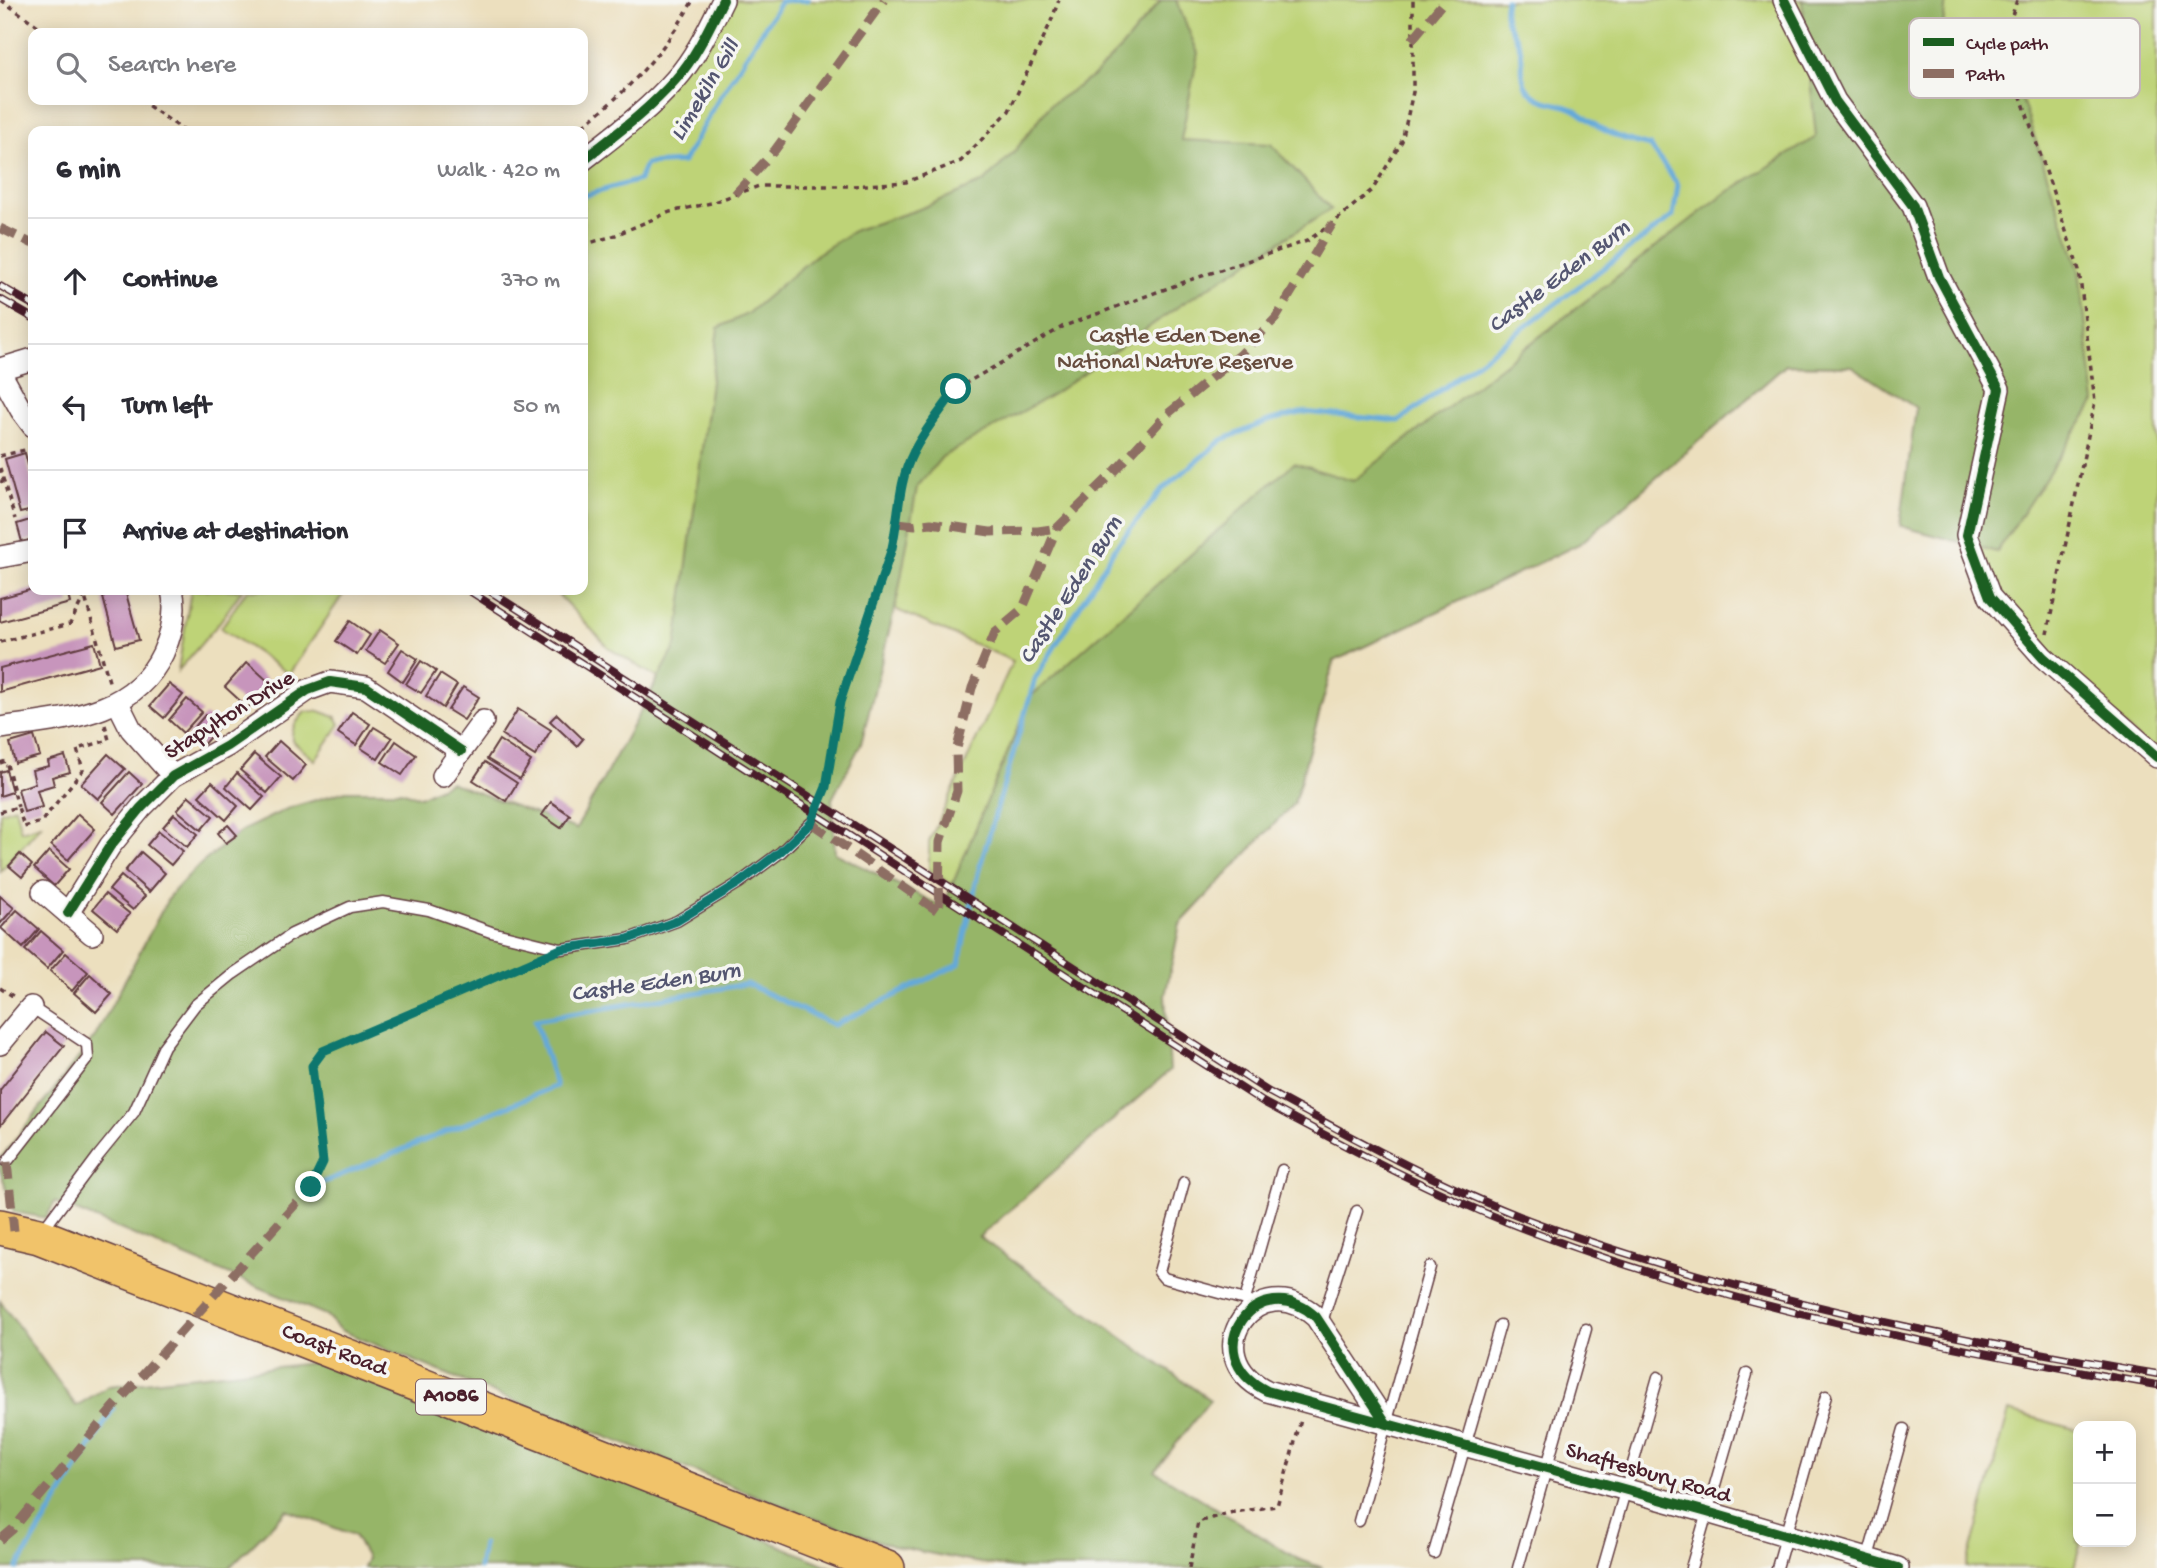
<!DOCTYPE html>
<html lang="en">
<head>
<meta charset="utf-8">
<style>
  :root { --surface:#fff; --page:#f2f2f3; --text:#2b2b33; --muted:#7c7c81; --line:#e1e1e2 }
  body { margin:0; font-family:"Gochi Hand",sans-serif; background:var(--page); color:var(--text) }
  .controls { position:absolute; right:21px; bottom:21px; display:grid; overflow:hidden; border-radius:14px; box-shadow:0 4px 18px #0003 }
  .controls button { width:63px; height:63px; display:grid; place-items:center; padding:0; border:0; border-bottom:2px solid var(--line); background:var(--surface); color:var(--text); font:35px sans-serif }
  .stop { position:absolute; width:21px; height:21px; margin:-16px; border:5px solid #0f766e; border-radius:50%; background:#fff }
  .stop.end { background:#0f766e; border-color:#fff; box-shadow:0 2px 7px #0008 }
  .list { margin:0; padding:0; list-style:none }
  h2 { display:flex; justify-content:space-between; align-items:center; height:91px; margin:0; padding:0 28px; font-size:30px }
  h2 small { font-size:23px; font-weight:400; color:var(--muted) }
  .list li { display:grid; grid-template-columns:46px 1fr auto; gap:21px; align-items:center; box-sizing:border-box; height:126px; padding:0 28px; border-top:2px solid var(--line) }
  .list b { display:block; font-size:26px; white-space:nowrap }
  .list em { font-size:23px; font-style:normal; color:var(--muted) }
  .icon { flex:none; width:38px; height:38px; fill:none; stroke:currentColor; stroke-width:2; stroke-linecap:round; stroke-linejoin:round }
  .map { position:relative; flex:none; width:2157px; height:1568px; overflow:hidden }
  .search { position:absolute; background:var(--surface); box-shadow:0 4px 18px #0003; left:28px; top:28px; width:560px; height:77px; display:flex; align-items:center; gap:18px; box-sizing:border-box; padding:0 24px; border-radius:14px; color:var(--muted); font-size:26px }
  .panel { position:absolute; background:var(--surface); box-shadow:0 4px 18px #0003; left:28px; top:126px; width:560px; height:469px; border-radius:14px }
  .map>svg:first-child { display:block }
  .green { fill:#bed377; stroke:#847951; stroke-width:2 }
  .forest { fill:#96b568; stroke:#706a4a; stroke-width:2 }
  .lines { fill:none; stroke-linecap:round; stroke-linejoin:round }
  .stream { stroke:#63a9d9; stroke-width:5 }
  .building { fill:#c795bc }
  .lane-casing { stroke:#623c41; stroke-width:13 }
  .street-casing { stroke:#623c41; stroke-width:24 }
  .primary-casing { stroke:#623c41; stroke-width:38 }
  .path { stroke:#623c41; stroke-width:3.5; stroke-dasharray:5 5; stroke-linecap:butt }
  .lane { stroke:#fff; stroke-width:10 }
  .street { stroke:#fff; stroke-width:21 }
  .primary { stroke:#f1c36a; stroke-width:35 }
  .rail-casing { stroke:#4a1f2b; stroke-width:8 }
  .rail { stroke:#f6f6f2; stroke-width:5; stroke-dasharray:16; stroke-linecap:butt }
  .quiet { stroke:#8d6e63; stroke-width:9; stroke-dasharray:18 9; stroke-linecap:butt }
  .cycleway-casing { stroke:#f6f6f2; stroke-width:15 }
  .cycleway { stroke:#1b5e20; stroke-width:10 }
  .route { stroke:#0f766e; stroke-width:9 }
  .labels { text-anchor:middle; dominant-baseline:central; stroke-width:7; stroke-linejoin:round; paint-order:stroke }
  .shield { fill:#f6f6f2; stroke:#7e6067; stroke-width:2 }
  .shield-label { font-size:21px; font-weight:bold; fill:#4a1f2b }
  .park-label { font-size:23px; fill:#674c3e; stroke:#f6f6f2 }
  .street-label { font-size:23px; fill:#4a1f2b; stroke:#f6f6f2 }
  .water-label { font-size:24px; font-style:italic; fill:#545671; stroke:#f6f6f2 }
  .key { fill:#f6f6f2; stroke:#c2b6b6; stroke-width:2 }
  .key-label { font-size:19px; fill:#4a1f2b }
</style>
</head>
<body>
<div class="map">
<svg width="2157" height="1568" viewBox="0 0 2157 1568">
  <rect width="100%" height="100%" fill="#f6f6f2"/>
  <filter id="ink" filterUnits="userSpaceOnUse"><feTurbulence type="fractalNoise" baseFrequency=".0143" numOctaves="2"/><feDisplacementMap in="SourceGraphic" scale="14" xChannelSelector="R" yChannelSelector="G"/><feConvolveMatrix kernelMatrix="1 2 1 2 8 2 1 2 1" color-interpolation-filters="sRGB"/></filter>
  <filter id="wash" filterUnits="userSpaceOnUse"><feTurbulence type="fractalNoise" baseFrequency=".00686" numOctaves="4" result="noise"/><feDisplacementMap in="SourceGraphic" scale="28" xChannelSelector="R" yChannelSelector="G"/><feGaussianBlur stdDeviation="1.57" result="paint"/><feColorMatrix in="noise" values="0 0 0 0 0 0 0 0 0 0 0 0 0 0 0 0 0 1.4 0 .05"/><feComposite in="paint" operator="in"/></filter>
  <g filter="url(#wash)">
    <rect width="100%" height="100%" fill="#ecdfbe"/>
    <g class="green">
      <path d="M723,0H2157V757L1990,597L1967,535L1999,389L1852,366L1786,365L1581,543L1334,661L1294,803L1180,924L1132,1001L929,870V842L1013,661L879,602L652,690L658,678L610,649L554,590H583V160L634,120Z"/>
      <path d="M191,590H242L219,623L178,671Z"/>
      <path d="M247,590H346L289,674L221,628Z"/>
      <path d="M319,711L336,717L340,724L315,760L292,741C291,728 296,722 305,712Z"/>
      <path d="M15,807L21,831L41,825L0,872V812Z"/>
      <path d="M2009,1411L2078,1430V1542H2081L2074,1568L1966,1567Z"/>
    </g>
    <g class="forest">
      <path d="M1161,0H1176L1198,53L1181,140L1271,144L1331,209L1179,306L1055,393L942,457L917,487L898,595L861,744L832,799L835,853L943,907L1031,696L1294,463L1353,481L1720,197L1816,137L1802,0H1946L1941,46L2003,43L2079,270L2095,402L1997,552L1900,526L1916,408L1852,366L1786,365L1581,543L1334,661L1294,803L1180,924L1165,996L1170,1070L979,1237L1210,1400L1155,1471L1298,1559L1323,1568H1014L968,1561L893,1546L816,1519L471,1384L340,1330L326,1315L55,1202L46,1218L14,1212L0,1170V1159L96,1035L170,895L196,868L241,831L289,808L346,791H401L420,797L450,782L576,829L676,646L718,328L747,314L816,255L855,230L917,210L984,182L1014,152L1050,105L1092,77L1122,47Z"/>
      <path d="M0,1301L76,1406L109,1386L337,1360L833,1568H363L367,1558L354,1535L287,1510L229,1568H0Z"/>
    </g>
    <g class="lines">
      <g class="stream">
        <path d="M583,196L639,180L646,164L683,162L717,102L781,1L808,0"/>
        <path d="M312,1187L556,1086L535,1020L747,984L834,1025L959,964L978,873L1035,679L1117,545L1163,489L1222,440L1268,421L1304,412L1399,421L1673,216L1678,185L1650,146C1632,142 1616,137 1600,128C1591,122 1583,114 1573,109C1556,101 1538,105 1526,87C1519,75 1525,58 1519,45C1512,26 1501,23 1506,0"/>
        <path d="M17,1568L113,1409"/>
        <path d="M479,1568L483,1544"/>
      </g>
    </g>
    <g id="blocks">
      <g class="building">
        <path d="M25,453L33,484V510L20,513L5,459Z"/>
        <path d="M33,519V539L22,542L17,524Z"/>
        <path d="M33,589L67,590L70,603L0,622V598Z"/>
        <path d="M101,590H125L139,640L116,646Z"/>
        <path d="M350,621L370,635L357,655L336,641Z"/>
        <path d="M380,630L399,643L385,663L366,651Z"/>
        <path d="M94,643L100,664L0,692V668Z"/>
        <path d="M402,649L418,659L403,682L388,671Z"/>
        <path d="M421,661L436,671L421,693L406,684Z"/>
        <path d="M247,662L270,683L248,708L225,687Z"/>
        <path d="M440,674L457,685L443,708L426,696Z"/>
        <path d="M169,684L183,695L164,718L150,706Z"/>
        <path d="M463,687L479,697L464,720L448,710Z"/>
        <path d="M187,699L202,712L183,733L169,720Z"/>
        <path d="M518,709L551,730L535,756L502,735Z"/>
        <path d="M352,712L370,724L356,745L338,733Z"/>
        <path d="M557,714L583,739L577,746L550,721Z"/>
        <path d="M205,715L219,727L200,748L187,736Z"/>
        <path d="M374,727L392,738L378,759L361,748Z"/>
        <path d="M34,736L40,756L15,763L10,743Z"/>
        <path d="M499,740L531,761L520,779L487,759Z"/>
        <path d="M279,741L306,765L293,781L265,757Z"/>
        <path d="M396,741L416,755L402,775L382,762Z"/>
        <path d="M108,754L125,769L98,799L81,784Z"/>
        <path d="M254,754L281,777L267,793L240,770Z"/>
        <path d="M65,756L70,772L52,777L54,785L37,790L42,807L24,812L18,789L35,783L32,770L49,766L48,761Z"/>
        <path d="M485,762L517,783L506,801L473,780Z"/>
        <path d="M6,770L12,792L0,796V772Z"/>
        <path d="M129,772L142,784L115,814L102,802Z"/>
        <path d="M237,773L264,797L252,810L226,787Z"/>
        <path d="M212,782L238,806L226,820L199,796Z"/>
        <path d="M189,796L213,816L201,830L177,810Z"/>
        <path d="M551,802L570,815L561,828L542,815Z"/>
        <path d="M78,814L95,829L68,860L51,845Z"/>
        <path d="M174,814L198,834L187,847L163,827Z"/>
        <path d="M228,825L237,835L226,843L218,833Z"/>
        <path d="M159,831L183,851L171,865L147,845Z"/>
        <path d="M49,851L69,869L54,886L34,868Z"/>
        <path d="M141,852L165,873L149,892L125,871Z"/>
        <path d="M20,854L32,865L22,877L9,866Z"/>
        <path d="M121,876L145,896L133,910L109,890Z"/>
        <path d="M105,894L130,914L117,929L93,909Z"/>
        <path d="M0,896L14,908L0,924Z"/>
        <path d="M17,910L39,929L23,948L1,928Z"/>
        <path d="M41,931L63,950L47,969L25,950Z"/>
        <path d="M66,953L88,972L72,991L50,971Z"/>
        <path d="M90,974L112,994L96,1012L74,993Z"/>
        <path d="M46,1032L64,1046L0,1126V1090Z"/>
      </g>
    </g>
  </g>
  <g filter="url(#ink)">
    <use href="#blocks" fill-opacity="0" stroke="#623c41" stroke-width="2"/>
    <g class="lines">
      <g class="lane-casing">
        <g id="lane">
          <path d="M7,1162L88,1058L87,1044L31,1007"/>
          <path d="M1184,1182L1159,1272L1164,1278L1245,1300"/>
          <path d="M43,1230L99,1155L134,1112L164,1046L195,1005L233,974L292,934L350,907L383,902L429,910L491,932L561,949L628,939L677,921L739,883L781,852L811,823"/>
          <path d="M1247,1305L1245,1300L1282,1170"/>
          <path d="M1321,1325L1357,1211"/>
          <path d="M1359,1521L1430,1267"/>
          <path d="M1434,1553L1500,1325"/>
          <path d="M1867,1561L1904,1429"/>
          <path d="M1518,1568L1586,1329"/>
          <path d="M1603,1568L1658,1377"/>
          <path d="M1691,1568L1747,1374"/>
          <path d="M1777,1568L1826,1396"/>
        </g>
      </g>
      <g class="street-casing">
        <g id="street">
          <path d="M1784,0L1835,101L1913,206L1939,277L1999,389L1967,535L1990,597L2043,657L2157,757"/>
          <path d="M583,160C615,135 649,110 676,79C696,57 710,26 723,0"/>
          <path d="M0,369L33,359"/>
          <path d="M0,372L21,410L33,426"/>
          <path d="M0,557L33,551"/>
          <path d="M118,703L131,729L173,776"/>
          <path d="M0,728C62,719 133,717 163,653C172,633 177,611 172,590"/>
          <path d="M443,776L483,721"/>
          <path d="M43,892L92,934"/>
          <path d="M68,913L110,846L141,808L173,776L227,746L308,690L330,682L366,687L461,751"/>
          <path d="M0,1044L31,1007"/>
          <path d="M1386,1423L1316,1317C1259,1264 1192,1354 1267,1391L1707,1512L1898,1568"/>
        </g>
      </g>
      <g class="primary-casing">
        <path id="primary" d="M0,1227L39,1236L887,1568"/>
      </g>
      <g class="path">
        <path d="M1,0L48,33"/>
        <path d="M2017,0L2003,43L2079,270L2095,402L2047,634"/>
        <path d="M140,100L185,131"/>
        <path d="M575,131C623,97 665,52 693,0"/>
        <path d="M583,245L613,236L670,212L711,203L759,186H853L906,182L961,161L1009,111L1050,24L1059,0"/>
        <path d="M0,456L33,448"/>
        <path d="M0,468L4,482"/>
        <path d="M0,481L4,482L15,519"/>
        <path d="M83,590L110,685"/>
        <path d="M0,642L70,624L84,596"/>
        <path d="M0,763L6,761L18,807"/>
        <path d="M0,812L18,807L24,827L41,822L83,770L77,749L109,740L105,725"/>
        <path d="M816,812L826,787L840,702L892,548L898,523L899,498L912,454L956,389L1064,326L1190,280L1307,241L1333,223L1373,189L1402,141L1413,92V0"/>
        <path d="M0,988L16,998"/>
        <path d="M311,1187L323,1162L312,1066L323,1051L540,958"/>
        <path d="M1189,1568L1198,1522L1228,1513L1277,1506L1301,1420"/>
      </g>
      <use href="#lane" class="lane"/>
      <use href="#street" class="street"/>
      <use href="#primary" class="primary"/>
      <g class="rail-casing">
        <g id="rail">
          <path d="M0,286L33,305"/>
          <path d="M0,299L33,318"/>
          <path d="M468,590L1263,1102C1351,1149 1441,1198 1535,1233C1735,1309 1947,1348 2157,1385"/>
          <path d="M488,590L1269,1092C1357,1140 1446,1189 1540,1224C1740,1297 1948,1338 2157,1374"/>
        </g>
      </g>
      <use href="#rail" class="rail"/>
      <g class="quiet">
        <path d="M1412,40L1445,0"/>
        <path d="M735,194L775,150L884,0"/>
        <path d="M0,228L33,244"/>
        <path d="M898,523L915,525L931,523L990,532L1038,531L1057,528"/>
        <path d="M811,823L939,912L940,842L957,791L956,752L972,688L995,632L1023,608L1057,528L1116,470L1165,416L1241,354L1276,318L1333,223"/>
        <path d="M7,1162L14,1231"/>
        <path d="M0,1540L13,1529L112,1409L311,1187"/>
      </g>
      <g class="cycleway-casing">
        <g id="cycleway">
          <path d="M1784,0L1835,101L1913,206L1939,277L1999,389L1967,535L1990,597L2043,657L2157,757"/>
          <path d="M583,160C615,135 649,110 676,79C696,57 710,26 723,0"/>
          <path d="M68,913L110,846L141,808L173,776L227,746L308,690L330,682L366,687L461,751"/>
          <path d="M1386,1423L1316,1317C1259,1264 1192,1354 1267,1391L1707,1512L1898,1568"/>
        </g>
      </g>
      <use href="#cycleway" class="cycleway"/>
    </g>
  </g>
  <g class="lines" filter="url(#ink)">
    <path class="route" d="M311,1187L323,1162L312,1066L323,1051L561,949L628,939L677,921L739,883L780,852L811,823L826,787L840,702L892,548C899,517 898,482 913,453C924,430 942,410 956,389"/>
  </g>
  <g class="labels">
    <rect class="shield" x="416" y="1379.5" width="70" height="35" rx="5"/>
    <g class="shield-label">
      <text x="451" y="1397">A1086</text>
    </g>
    <g class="park-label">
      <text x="1175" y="337">Castle Eden Dene<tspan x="1175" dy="26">National Nature Reserve</tspan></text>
    </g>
    <g class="street-label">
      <text transform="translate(230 716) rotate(-32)">Stapylton Drive</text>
      <text transform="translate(334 1351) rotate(21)">Coast Road</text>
      <text transform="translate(1648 1474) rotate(16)">Shaftesbury Road</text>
    </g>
    <g class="water-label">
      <text transform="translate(706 91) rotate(-59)">Limekiln Gill</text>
      <text transform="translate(1560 278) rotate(-37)">Castle Eden Burn</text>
      <text transform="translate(1072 591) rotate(-57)">Castle Eden Burn</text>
      <text transform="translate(656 984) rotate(-8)">Castle Eden Burn</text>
    </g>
  </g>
  <rect x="1909" y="18" width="231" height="80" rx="10" class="key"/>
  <rect x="1923" y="38" width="31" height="8" fill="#1b5e20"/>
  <rect x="1923" y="69" width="31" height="9" fill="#8d6e63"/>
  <g class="key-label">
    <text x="1966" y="49">Cycle path</text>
    <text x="1966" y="80">Path</text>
  </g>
</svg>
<div class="controls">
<button>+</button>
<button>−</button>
</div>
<div class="stop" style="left:956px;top:389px"></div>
<div class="stop end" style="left:311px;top:1187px"></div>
<div class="search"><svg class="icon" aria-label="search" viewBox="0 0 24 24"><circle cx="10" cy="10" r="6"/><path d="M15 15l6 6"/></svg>Search here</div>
<section class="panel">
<h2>6 min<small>Walk · 420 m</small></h2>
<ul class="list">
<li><svg class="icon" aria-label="ahead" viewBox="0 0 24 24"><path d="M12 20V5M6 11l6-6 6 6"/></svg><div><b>Continue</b></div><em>370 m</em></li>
<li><svg class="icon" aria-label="left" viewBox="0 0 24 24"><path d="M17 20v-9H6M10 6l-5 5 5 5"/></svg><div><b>Turn left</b></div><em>50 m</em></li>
<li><svg class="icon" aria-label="arrive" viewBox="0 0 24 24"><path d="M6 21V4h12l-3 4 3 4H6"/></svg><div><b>Arrive at destination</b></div></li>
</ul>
</section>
</div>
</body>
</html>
